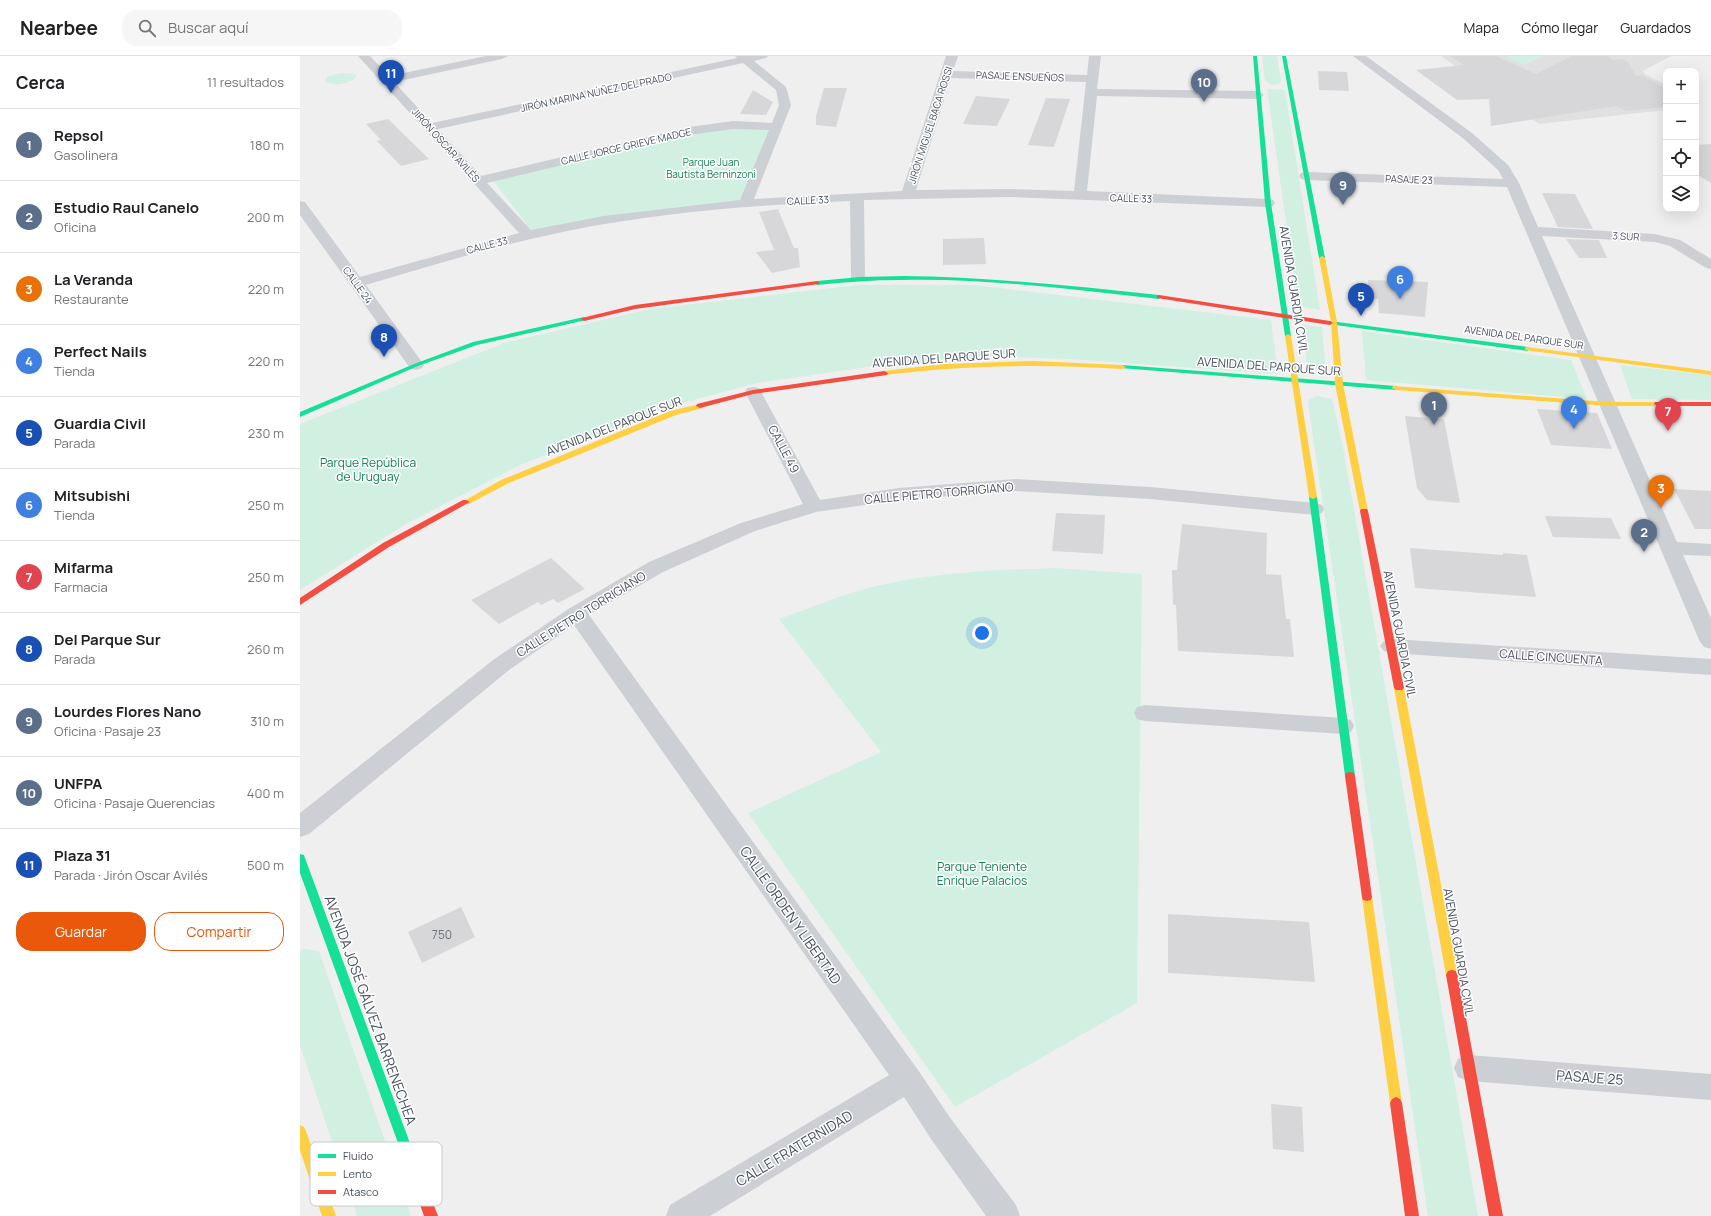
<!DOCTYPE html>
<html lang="es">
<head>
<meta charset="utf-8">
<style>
  :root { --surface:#fff; --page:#f6f6f6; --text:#202124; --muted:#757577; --line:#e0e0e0; --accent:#ea580c }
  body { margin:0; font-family:Manrope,sans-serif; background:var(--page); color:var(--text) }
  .controls { position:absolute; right:12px; top:12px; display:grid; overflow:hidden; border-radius:8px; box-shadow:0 4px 16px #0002 }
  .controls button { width:36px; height:36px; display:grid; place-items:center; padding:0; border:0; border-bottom:1px solid var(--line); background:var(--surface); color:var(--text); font:20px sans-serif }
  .you { position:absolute; left:682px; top:577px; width:14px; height:14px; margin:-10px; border:3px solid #fff; border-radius:50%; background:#1a73e8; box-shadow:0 0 0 6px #1a73e833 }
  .badge { display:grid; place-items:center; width:26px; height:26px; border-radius:50%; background:var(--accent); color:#fff; font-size:13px; font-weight:700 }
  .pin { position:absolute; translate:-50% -33px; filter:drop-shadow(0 1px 2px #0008) }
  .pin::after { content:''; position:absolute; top:21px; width:14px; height:12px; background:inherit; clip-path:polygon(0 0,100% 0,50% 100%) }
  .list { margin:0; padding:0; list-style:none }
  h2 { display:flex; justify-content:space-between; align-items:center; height:52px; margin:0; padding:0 16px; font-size:17px }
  h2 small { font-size:13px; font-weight:400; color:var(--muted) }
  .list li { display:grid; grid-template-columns:26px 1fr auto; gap:12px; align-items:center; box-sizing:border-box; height:72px; padding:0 16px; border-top:1px solid var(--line) }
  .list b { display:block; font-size:15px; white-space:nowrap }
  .list p { margin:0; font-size:13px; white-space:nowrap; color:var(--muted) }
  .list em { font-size:13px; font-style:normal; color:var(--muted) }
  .actions { display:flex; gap:8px; padding:12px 16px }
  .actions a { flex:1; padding:9px 0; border:1px solid var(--accent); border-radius:16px; text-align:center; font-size:14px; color:var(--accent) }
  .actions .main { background:var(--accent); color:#fff }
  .icon { flex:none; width:22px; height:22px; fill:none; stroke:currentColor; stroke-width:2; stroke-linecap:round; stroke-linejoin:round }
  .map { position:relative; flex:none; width:1411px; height:1160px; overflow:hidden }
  header { display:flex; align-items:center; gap:24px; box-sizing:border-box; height:56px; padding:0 20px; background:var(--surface); border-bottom:1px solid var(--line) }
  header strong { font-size:19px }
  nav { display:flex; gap:22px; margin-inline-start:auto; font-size:14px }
  .search { width:280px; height:36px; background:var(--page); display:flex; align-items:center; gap:10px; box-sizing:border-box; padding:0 14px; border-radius:16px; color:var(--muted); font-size:15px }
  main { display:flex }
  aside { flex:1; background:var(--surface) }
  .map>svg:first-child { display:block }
  .education { fill:#e1e0e1 }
  .green { fill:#d2f0e1 }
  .building { fill:#d7d7d9 }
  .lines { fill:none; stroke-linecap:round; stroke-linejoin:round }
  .street { fill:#cccfd3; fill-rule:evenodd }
  .fast { fill:#16e098; fill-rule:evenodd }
  .slow { fill:#ffcf43; fill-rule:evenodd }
  .jam { fill:#f24e42; fill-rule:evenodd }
  .labels { text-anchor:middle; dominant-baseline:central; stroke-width:3; stroke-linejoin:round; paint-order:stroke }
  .far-street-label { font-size:10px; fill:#454f5c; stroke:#fff }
  .far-park-label { font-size:10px; fill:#138155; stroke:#fff }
  .street-label { font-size:12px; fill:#454f5c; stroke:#fff }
  .park-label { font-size:12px; fill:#138155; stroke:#fff }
  .near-number-label { font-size:12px; fill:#6b727c }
  .near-street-label { font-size:14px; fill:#454f5c; stroke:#fff }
  .key { fill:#fff; stroke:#c7cace; stroke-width:1 }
  .key-label { font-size:11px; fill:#454f5c }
</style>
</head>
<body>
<header>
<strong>Nearbee</strong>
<div class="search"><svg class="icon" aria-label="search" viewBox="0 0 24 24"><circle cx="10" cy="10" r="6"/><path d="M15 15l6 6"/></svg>Buscar aquí</div>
<nav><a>Mapa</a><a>Cómo llegar</a><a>Guardados</a></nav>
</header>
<main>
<aside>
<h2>Cerca<small>11 resultados</small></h2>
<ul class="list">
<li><span class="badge" style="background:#5c6f8a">1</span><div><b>Repsol</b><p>Gasolinera</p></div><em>180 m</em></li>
<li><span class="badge" style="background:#5c6f8a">2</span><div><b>Estudio Raul Canelo</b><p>Oficina</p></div><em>200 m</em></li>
<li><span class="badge" style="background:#e8710a">3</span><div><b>La Veranda</b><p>Restaurante</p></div><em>220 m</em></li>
<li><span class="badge" style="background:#3f7fe0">4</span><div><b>Perfect Nails</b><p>Tienda</p></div><em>220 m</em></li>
<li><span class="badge" style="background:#1a4fb4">5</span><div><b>Guardia Civil</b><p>Parada</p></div><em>230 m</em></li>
<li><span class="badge" style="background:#3f7fe0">6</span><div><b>Mitsubishi</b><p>Tienda</p></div><em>250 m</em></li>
<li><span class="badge" style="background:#e0444e">7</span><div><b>Mifarma</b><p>Farmacia</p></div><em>250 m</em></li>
<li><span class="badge" style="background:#1a4fb4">8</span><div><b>Del Parque Sur</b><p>Parada</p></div><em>260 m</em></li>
<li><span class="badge" style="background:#5c6f8a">9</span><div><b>Lourdes Flores Nano</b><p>Oficina · Pasaje 23</p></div><em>310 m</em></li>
<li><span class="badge" style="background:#5c6f8a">10</span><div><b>UNFPA</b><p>Oficina · Pasaje Querencias</p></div><em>400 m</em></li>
<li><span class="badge" style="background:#1a4fb4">11</span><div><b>Plaza 31</b><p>Parada · Jirón Oscar Avilés</p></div><em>500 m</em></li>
</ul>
<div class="actions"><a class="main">Guardar</a><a>Compartir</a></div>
</aside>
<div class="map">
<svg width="1411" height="1160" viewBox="0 0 1411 1160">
  <rect width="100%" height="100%" fill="#f0efef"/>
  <path class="education" d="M1141,0H1371L1343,15L1345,18L1366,29V54L1239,68Z"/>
  <g class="green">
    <path d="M962,0H977L981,25L979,28L973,29L965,25Z"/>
    <path d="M1206,0H1243L1224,9Z"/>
    <path d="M40,17L54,18L57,20C51,28 34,31 25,25L27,21Z"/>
    <path d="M967,33L985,34L1020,254L998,250Z"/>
    <path d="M434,71L472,73L442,146L232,175L192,123L391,77Z"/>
    <path d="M558,229H673L971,264L978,318L769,303L677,300L581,309L457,327L379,348L220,409L106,468L0,534V368L204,287L350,253Z"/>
    <path d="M1004,269L1022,271L1026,318L1007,316Z"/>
    <path d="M1062,275L1271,304L1287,343L1066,324Z"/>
    <path d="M1320,309L1411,319V344L1332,343Z"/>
    <path d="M1017,340L1032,343L1033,346L1043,391L1178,1160H1128L1008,347L1009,344Z"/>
    <path d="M756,512L842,518L837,947L655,1051L448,757L581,696L479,563C504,554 529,544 554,536C619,517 689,514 756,512Z"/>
    <path d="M4,893L19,895L111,1160H57L0,990V895Z"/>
  </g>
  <g class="building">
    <path d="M1150,0H1196L1236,18L1271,0H1308L1312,4L1322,3L1328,6L1336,20L1342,19L1366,33V51L1326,55L1317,50L1191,70L1189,43L1157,44L1116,14L1164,9Z"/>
    <path d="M1018,15L1047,16L1049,35L1019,34Z"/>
    <path d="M524,32H547L536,71L516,69V60Z"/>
    <path d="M453,34L473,46L466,59L440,58Z"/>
    <path d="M676,40L710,43L697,70L663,68Z"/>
    <path d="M746,42L770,43L754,91L728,89Z"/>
    <path d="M88,63L129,103L101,110L77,85L81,84L66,68Z"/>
    <path d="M1411,88V127L1396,118V89Z"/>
    <path d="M1242,137L1275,138L1293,173L1258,171Z"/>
    <path d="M478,153L494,192H498L500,211L472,217L456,196L474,194L459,156Z"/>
    <path d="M684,182L686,208L643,209V183Z"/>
    <path d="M1266,183L1299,184L1307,202H1279Z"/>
    <path d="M1068,224L1128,226L1125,261L1079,257L1078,243L1069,242Z"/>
    <path d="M1237,353L1297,357L1312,393L1251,389Z"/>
    <path d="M1105,360L1144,363L1160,447L1127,444L1117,432Z"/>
    <path d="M1374,433L1411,435V473H1395Z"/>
    <path d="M756,457L805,459L803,498L752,495Z"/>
    <path d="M1245,460L1311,462L1321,483L1253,481Z"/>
    <path d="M882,468L967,477L966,518L981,519L986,563H990L994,601L878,595L876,549H873L872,514H877Z"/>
    <path d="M1110,492L1203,499V497L1227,499L1236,541L1115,532Z"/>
    <path d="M251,502L285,533L258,547L253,543L241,549L238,546L199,568L171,544Z"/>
    <path d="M161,851L175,881L122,907L108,876Z"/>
    <path d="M868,858L1009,866L1015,926L868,917Z"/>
    <path d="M971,1048L1002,1051L1004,1096L973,1093Z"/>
  </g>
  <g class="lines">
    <g class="street">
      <path d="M58,0H70L89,20L186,0H208L202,3L94,26L132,67L437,2L435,0H468L466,2L454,5L486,31L491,49L454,143L602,135L646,0H658L653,15L787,19L789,0H801L797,33L958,35L964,39L958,43L797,40L787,135L968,143L973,144L975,147L973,150L968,151L709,141L564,144L565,222L563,225H553L551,222L550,145C456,149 360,156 267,175C199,189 132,209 66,229L124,309L122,312L116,314L110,312L0,159V145L5,146L60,221L219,177ZM443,7L476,34L479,49L472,67L433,65L389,71L181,120L138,73ZM651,22L786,26L774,135L709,133L616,134ZM433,73L469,74L440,144L304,160L231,174L187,127L389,79Z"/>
      <path d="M1053,0H1066L1172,77L1208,109L1219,127L1238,171L1355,178L1380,184L1411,203V213L1406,212L1370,190L1355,186L1242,180L1377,486L1411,488V500L1383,499L1411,562V593L1404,591L1400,586L1207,131L1006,124L1001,123L999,120L1001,117L1006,116L1203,123L1198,114L1164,83Z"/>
      <path d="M453,331L459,332L461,336L520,444L599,432L716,423L850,431L1015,447L1022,449L1024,453L1022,457L1015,459L850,443L716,435L599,444L516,456L455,475L363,516L289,559L618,1014L651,1063L716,1149L720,1160H686L631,1083L604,1041L410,1160H366L370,1149L589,1019L274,569L209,614L9,778L0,781V757L193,604L270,552L349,506L441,467L503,448L445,336L447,332Z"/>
      <path d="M1091,583L1411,603V619L1091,597L1084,595L1080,590L1084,585Z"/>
      <path d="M845,649L1043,662L1051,664L1054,670L1051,676L1043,678L845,665L837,663L834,657L837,651Z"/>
      <path d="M1168,999L1411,1018V1044L1168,1025L1158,1021L1154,1012L1158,1003Z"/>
    </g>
    <g class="fast">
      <path d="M953,0H957L971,147L991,280L988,282L985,280L965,147Z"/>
      <path d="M982,0H986L1025,202L1022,204L1019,202Z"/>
      <path d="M603,220C689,221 774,230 859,239L862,241L859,243C774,234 688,222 602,224C573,224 545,226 517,229L514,227L517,225L560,221Z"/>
      <path d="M284,261L286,262V264L177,289L118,310L0,361V356L114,308L173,286Z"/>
      <path d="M1030,265L1227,291L1230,293L1227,295L1028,268L1027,267Z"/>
      <path d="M822,309L1096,330L1100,332L1096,334L820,312V310Z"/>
      <path d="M1010,439H1013L1017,441L1055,720L1054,723H1046L1045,720L1009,441Z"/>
      <path d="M0,798L4,799L5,802L118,1109L117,1113L112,1115L107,1113L106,1109L0,817Z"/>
    </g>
    <g class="slow">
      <path d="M1022,200L1025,202L1037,266L1043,328L1068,455L1064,457L1060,455L1035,328L1031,266L1019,202Z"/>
      <path d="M988,278L991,280L1017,441L1013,443L1009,441L985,280Z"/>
      <path d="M1227,291L1411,315V319L1225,294V292Z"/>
      <path d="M733,305L822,309L826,311L822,313C742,308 663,309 584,319L580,317L584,315L643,308Z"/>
      <path d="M1093,330L1308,346H1358L1362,348L1358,350H1308L1096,334L1092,332Z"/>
      <path d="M400,348H403V352L376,359L207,428L169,448H166L162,446L201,424L370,355Z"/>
      <path d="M1099,629L1102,630L1104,632L1158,919L1156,923L1152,924L1148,923L1146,919L1094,632L1096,630Z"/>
      <path d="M1067,837L1071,838L1072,841L1102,1047L1100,1051L1096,1053L1092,1051L1090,1047L1062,841L1063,838Z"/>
      <path d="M0,1069L4,1071L6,1075L36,1160H22L0,1094Z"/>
    </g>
    <g class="jam">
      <path d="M517,225L520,227L519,228L335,253L284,265L281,263L282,262L335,249Z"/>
      <path d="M859,239L1030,265L1033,267L1030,269L857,242V240Z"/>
      <path d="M584,315L588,317L587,319L453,338L400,352L396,350L397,348L453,334Z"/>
      <path d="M1355,346H1411V350H1358L1354,348Z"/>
      <path d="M163,444H166L170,446L89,491L0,549V542L83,487Z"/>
      <path d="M1061,453H1067L1068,455L1104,632L1102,634H1096L1094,632L1060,455Z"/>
      <path d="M1050,716L1054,717L1055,720L1072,841L1071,844L1067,845L1063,844L1062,841L1045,720L1046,717Z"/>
      <path d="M1152,914L1156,915L1158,919L1203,1160H1189L1146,919L1148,915Z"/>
      <path d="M1096,1041L1100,1043L1102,1047L1119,1160H1105L1090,1047L1092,1043Z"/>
      <path d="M112,1103L117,1105L138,1160H124L106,1109L107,1105Z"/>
    </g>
  </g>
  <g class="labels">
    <g class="far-street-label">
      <text transform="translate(720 20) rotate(2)">PASAJE ENSUEÑOS</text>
      <text transform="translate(296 36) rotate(-12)">JIRÓN MARINA NÚÑEZ DEL PRADO</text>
      <text transform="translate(630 69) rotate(-72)">JIRÓN MIGUEL BACA ROSSI</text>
      <text transform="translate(146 89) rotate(48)">JIRÓN OSCAR AVILÉS</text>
      <text transform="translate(326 90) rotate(-13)">CALLE JORGE GRIEVE MADGE</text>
      <text transform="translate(1109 123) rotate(2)">PASAJE 23</text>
      <text transform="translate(831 142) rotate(2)">CALLE 33</text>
      <text transform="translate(508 144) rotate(-3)">CALLE 33</text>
      <text transform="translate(1326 180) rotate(3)">3 SUR</text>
      <text transform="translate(187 189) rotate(-14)">CALLE 33</text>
      <text transform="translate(58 229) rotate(54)">CALLE 24</text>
      <text transform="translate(1224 281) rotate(8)">AVENIDA DEL PARQUE SUR</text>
    </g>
    <g class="far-park-label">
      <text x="411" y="106">Parque Juan<tspan x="411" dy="12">Bautista Berninzoni</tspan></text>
    </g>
    <g class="street-label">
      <text transform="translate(994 234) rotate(81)">AVENIDA GUARDIA CIVIL</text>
      <text transform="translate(644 302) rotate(-4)">AVENIDA DEL PARQUE SUR</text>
      <text transform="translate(969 310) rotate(4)">AVENIDA DEL PARQUE SUR</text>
      <text transform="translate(314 370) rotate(-21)">AVENIDA DEL PARQUE SUR</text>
      <text transform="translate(484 393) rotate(62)">CALLE 49</text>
      <text transform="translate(639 437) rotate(-5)">CALLE PIETRO TORRIGIANO</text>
      <text transform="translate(281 558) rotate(-32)">CALLE PIETRO TORRIGIANO</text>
      <text transform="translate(1100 578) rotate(79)">AVENIDA GUARDIA CIVIL</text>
      <text transform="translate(1251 601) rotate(4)">CALLE CINCUENTA</text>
      <text transform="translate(1159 896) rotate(80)">AVENIDA GUARDIA CIVIL</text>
    </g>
    <g class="park-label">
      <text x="68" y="406">Parque República<tspan x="68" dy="14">de Uruguay</tspan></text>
      <text x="682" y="810">Parque Teniente<tspan x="682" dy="14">Enrique Palacios</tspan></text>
    </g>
    <g class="near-number-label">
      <text x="142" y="878">750</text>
    </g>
    <g class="near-street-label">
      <text transform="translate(491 859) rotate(55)">CALLE ORDEN Y LIBERTAD</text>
      <text transform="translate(71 954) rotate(70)">AVENIDA JOSÉ GÁLVEZ BARRENECHEA</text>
      <text transform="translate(1290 1021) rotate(4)">PASAJE 25</text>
      <text transform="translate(494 1092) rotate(-31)">CALLE FRATERNIDAD</text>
    </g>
  </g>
  <rect x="10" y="1086" width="132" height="64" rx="6" class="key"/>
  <rect x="18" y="1098" width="18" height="4" fill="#16e098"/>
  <rect x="18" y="1116" width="18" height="4" fill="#ffcf43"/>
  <rect x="18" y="1134" width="18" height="4" fill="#f24e42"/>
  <g class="key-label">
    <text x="43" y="1104">Fluido</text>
    <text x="43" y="1122">Lento</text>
    <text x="43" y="1140">Atasco</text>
  </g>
</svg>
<div class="controls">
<button>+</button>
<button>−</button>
<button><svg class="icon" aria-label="locate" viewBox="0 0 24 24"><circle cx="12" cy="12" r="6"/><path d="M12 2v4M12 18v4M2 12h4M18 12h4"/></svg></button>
<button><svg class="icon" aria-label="layers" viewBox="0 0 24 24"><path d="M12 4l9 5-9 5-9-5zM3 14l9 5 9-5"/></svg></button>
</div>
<div class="you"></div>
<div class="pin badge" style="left:1134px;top:369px;background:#5c6f8a">1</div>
<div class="pin badge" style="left:1344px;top:496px;background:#5c6f8a">2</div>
<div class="pin badge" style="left:1361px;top:452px;background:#e8710a">3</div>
<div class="pin badge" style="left:1274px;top:373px;background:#3f7fe0">4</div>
<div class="pin badge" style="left:1061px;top:260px;background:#1a4fb4">5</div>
<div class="pin badge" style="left:1100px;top:243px;background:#3f7fe0">6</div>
<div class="pin badge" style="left:1368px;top:375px;background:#e0444e">7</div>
<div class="pin badge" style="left:84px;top:301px;background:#1a4fb4">8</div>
<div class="pin badge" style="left:1043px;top:149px;background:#5c6f8a">9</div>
<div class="pin badge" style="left:904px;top:46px;background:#5c6f8a">10</div>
<div class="pin badge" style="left:91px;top:37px;background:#1a4fb4">11</div>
</div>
</main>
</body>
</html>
